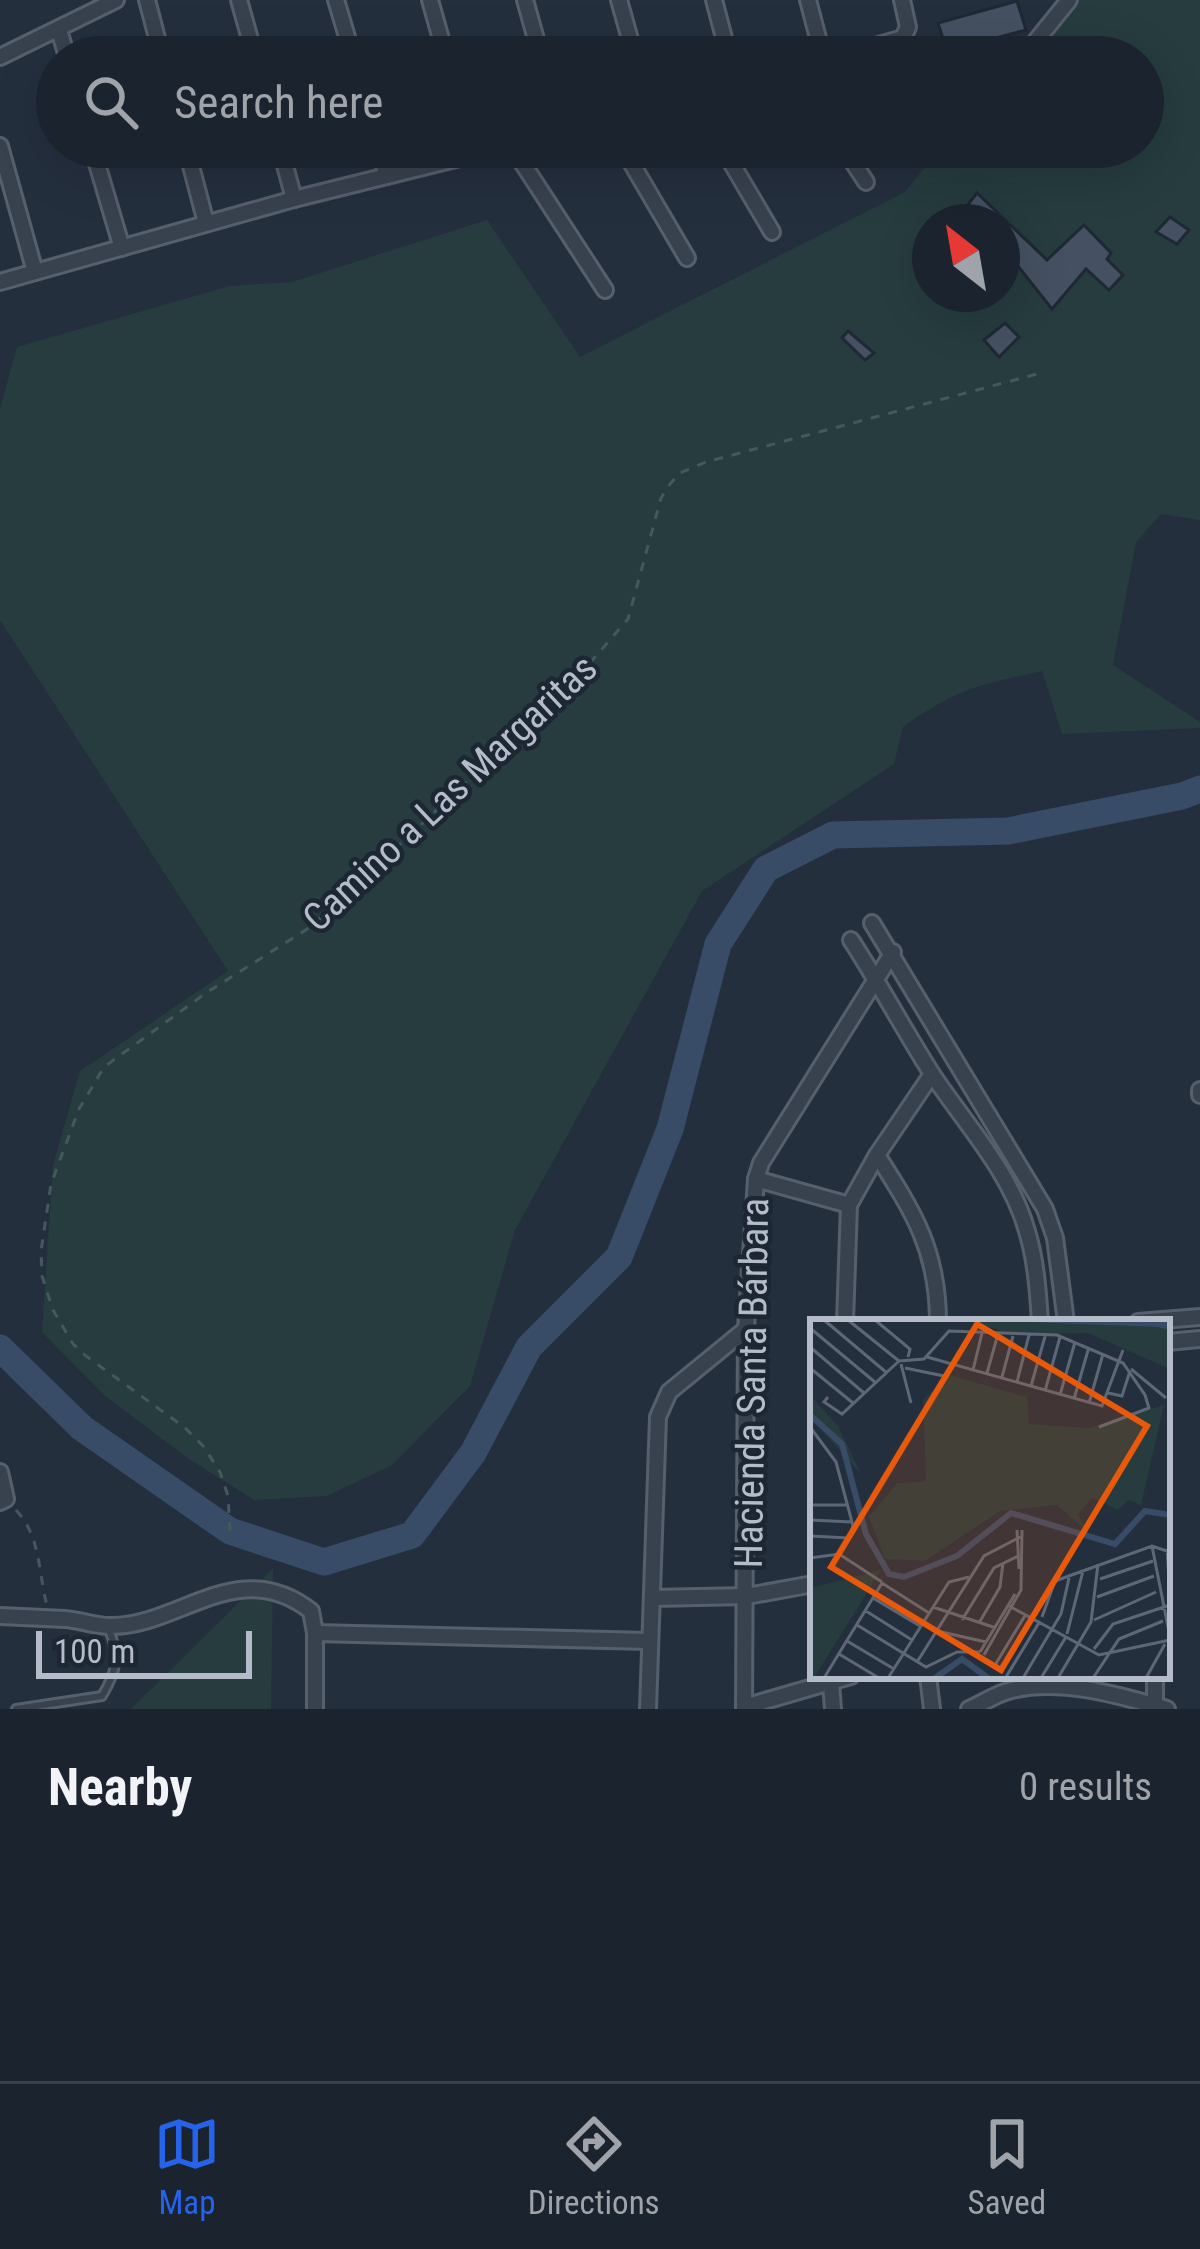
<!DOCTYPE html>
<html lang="en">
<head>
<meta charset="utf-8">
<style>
  :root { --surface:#1b232e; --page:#242b36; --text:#f1f3f6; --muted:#a0a4aa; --line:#39404a; --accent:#2563eb }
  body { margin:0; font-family:"Roboto Condensed",sans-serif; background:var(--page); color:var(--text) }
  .compass { position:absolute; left:912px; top:204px; width:108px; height:108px; border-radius:50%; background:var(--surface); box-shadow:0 12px 48px #0002; rotate:329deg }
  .scale { position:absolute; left:36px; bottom:30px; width:216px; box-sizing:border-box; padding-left:12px; border:6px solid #b4bcc9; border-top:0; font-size:33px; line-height:42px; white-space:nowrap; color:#b4bcc9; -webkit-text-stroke:9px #1d2633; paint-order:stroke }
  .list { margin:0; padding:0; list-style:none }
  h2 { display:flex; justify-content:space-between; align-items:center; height:156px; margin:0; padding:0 48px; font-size:51px }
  h2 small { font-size:39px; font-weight:400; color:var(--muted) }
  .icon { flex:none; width:66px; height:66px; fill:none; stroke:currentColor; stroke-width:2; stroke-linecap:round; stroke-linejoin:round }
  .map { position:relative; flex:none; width:1200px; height:1709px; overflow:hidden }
  .search { position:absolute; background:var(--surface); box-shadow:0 12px 48px #0002; left:36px; right:36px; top:36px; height:132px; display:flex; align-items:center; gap:30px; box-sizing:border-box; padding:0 42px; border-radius:66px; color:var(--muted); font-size:45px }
  .sheet { height:372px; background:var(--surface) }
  nav { display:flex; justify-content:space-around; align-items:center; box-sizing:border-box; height:168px; border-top:3px solid var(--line); background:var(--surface); font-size:33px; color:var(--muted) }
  nav a { display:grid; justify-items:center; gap:6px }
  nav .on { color:var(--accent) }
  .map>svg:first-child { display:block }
  .green { fill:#263c3f; fill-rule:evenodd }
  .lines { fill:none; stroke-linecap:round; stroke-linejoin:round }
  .river { stroke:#394c67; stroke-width:27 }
  .building { fill:#455162; stroke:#1f2835; stroke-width:3 }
  .lane-casing { stroke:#565f6c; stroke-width:12 }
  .street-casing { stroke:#565f6c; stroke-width:20 }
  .path { stroke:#44595c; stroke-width:3; stroke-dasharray:9 9; stroke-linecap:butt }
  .lane { stroke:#38414e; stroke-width:6 }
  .street { stroke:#38414e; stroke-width:14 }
  .labels { text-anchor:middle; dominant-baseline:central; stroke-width:9; stroke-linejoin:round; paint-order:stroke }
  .street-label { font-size:39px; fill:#b4bcc9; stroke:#1d2633 }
  .inset-river { fill:none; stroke:#394c67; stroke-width:6 }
  .inset-road { fill:none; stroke:#5e6776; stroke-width:3 }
  .view { fill:#e8590c; fill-opacity:0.15; stroke:#e8590c; stroke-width:6 }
  .inset-edge { fill:none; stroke:#b4bcc9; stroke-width:6 }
</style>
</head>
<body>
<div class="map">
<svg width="1200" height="1709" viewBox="0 0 1200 1709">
  <rect width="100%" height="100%" fill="#242f3e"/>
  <g class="green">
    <path d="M1060,0H1200V520L1161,514L1136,542L1113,665L1200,722V728L1062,734L1042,671C979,685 956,689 903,727L894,764L702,891L515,1230L470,1386L392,1465L327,1496L254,1500L186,1457L104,1395L42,1332L53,1165L80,1071L228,971L0,620V409L17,347L230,286L292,282L487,220L580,357L905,192L941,147H1143V57H1014ZM930,222H1002V294H930Z"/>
    <path d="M273,1569L271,1709H131Z"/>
  </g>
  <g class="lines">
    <path class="river" d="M0,1348L82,1428L230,1531L324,1562L412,1535L473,1453L529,1347L619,1257L670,1129L718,944L766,869L833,835L1008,831L1182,796L1200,789"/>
  </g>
  <g class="building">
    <path d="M1017,1L1026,30L947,51L938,23Z"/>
    <path d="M977,193L1047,260L1084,225L1111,253L1107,259L1123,275L1109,290L1086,269L1052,309L1002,246V222H980L966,207Z"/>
    <path d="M1170,217L1189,230L1177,244L1156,232Z"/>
    <path d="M1005,323L1019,337L999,357L984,340Z"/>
    <path d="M848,331L874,353L865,360L842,338Z"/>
  </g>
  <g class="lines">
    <g class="lane-casing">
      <path id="lane" d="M16,1709L102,1696C117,1671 120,1656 109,1630"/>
    </g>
    <g class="street-casing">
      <g id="street">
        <path d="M147,0L162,57"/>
        <path d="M239,0L255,57"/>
        <path d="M336,0L353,57"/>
        <path d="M430,0L446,57"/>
        <path d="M525,0L541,57"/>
        <path d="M619,0L635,57"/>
        <path d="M714,0L729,57"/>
        <path d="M808,0L823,57"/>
        <path d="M59,30L67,57"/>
        <path d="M0,57L116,0"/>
        <path d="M836,57L903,38L908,27L902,0"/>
        <path d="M1023,57L1069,0"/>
        <path d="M0,146L35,272"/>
        <path d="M92,147L122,248"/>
        <path d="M186,147L206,223"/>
        <path d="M280,147L294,199"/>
        <path d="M378,147L387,176"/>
        <path d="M512,147L605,290"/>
        <path d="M622,147L687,258"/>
        <path d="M722,147L772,232"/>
        <path d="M843,147L866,182"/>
        <path d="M951,157L954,147"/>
        <path d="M0,282L294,199L504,147"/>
        <path d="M872,923L1045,1209L1055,1238L1066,1322"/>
        <path d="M851,940C879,983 904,1030 932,1074C966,1125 1010,1171 1027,1231C1036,1261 1038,1291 1040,1322"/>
        <path d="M1200,1090V1095"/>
        <path d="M877,1155C914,1213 938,1251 938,1322"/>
        <path d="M756,1179L849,1205"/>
        <path d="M845,1322L849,1205L877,1155L932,1074"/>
        <path d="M1138,1322L1200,1317"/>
        <path d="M1167,1342L1200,1339"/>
        <path d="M0,1472L6,1499L0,1502"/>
        <path d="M652,1598L747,1596L813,1584"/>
        <path d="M0,1616C21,1617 43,1618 65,1619C80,1620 95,1626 110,1626C180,1627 237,1554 311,1611L315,1633"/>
        <path d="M928,1676L932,1709"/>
        <path d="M831,1683L833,1709"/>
        <path d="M1155,1706V1676"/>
        <path d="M744,1707L851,1676"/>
        <path d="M315,1709V1633L649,1641"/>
        <path d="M648,1709L658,1417L669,1392L746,1329"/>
        <path d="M744,1709L746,1329L756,1179L761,1163L893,952"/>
        <path d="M969,1709C981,1704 993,1696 1005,1692C1054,1676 1119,1695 1167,1709"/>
      </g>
    </g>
    <g class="path">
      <path d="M16,1510C41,1537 38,1571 47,1606"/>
      <path d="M230,1531L228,1496L220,1472L204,1447L184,1427L86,1356L73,1344L53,1310L42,1276L41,1251L51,1184L79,1109L104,1067L206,993L312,926L568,688L628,619L661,498L670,484L680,473L706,462L1041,373"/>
    </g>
    <use href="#lane" class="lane"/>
    <use href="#street" class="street"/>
  </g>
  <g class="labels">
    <g class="street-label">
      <text transform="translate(450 793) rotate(-43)">Camino a Las Margaritas</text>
      <text transform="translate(752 1383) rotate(-89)">Hacienda Santa Bárbara</text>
    </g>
  </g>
  <g transform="translate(810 1319)">
    <rect width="360" height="360" fill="#242f3e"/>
    <path d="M156,1H360V50L278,14L204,16ZM139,56L217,78L219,105L279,109L354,86L331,186L319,181L308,191L282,179L268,195L277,212L247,186L190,192L115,242L75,240L59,198L87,164L116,162L113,81ZM0,76L28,107L51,155L0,98ZM71,251L4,359H0V269Z" fill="#263c3f"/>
    <path d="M170,1H360V11L348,8Z" fill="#394c67"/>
    <path class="inset-river" d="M0,96L32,125L56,215L79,255L94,258L147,237L201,194L305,225L335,192L360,196M125,359L152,340L178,359"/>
    <path class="inset-road" d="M14,1L77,54M38,1L89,42M65,1L100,30L98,38M0,9L66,64M0,28L54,74M117,38L292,87L313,31M89,42L114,40L139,12L247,16L313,44L335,76L339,89L289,108M91,45L101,84M0,49L43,84M95,49L134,57M321,50L356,79M163,51L172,14M177,54L188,15M192,58L203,17M207,63L219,16M221,67L236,14M235,72L250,18M298,74L312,77L320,52M250,76L265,23M18,78L14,83L32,95L89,42M264,80L279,28M279,84L293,35M0,108L26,143L43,207L39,219L0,217M0,186H37M0,201L42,203M207,211L209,250M342,227L360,318M357,230L360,276M0,239L29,235L72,263M290,260L343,242M287,278L344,257M63,279L110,307M199,287L289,336L360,321M123,288L186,309M56,292L102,321M232,298L245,262L342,227L360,233M152,301L184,249L208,237M284,301L346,273M169,304L190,268L193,244M47,306L116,348L147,333H170M127,312L176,323M257,315L273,252M37,322L84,350M284,330L303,305L360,286M170,333L205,275M29,335L69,359M174,336L211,271L212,211M107,343L174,237L212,217M185,346L216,295M196,358L230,302M14,359L72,264L119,294M78,359L139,263L159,258M213,359L251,295L259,259M231,359L256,318M248,359L281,303L288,245M283,359L309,320L353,302M336,359L355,325"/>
    <path class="view" d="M167,5L337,107L191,351L21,248Z"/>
    <rect width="360" height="360" class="inset-edge"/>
  </g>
</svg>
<svg class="compass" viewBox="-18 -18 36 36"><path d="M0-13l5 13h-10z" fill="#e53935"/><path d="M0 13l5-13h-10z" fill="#a0a4aa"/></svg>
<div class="scale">100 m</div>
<div class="search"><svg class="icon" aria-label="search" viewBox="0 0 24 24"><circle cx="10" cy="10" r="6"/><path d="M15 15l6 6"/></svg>Search here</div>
</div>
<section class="sheet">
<h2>Nearby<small>0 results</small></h2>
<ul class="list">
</ul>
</section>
<nav>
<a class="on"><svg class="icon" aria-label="map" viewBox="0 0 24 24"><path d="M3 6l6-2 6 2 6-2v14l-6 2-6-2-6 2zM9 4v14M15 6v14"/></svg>Map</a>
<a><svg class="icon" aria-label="directions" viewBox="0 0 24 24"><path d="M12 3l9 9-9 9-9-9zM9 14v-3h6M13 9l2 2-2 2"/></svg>Directions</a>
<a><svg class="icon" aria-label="saved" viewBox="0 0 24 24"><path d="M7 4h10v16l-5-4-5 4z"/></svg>Saved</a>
</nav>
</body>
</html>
